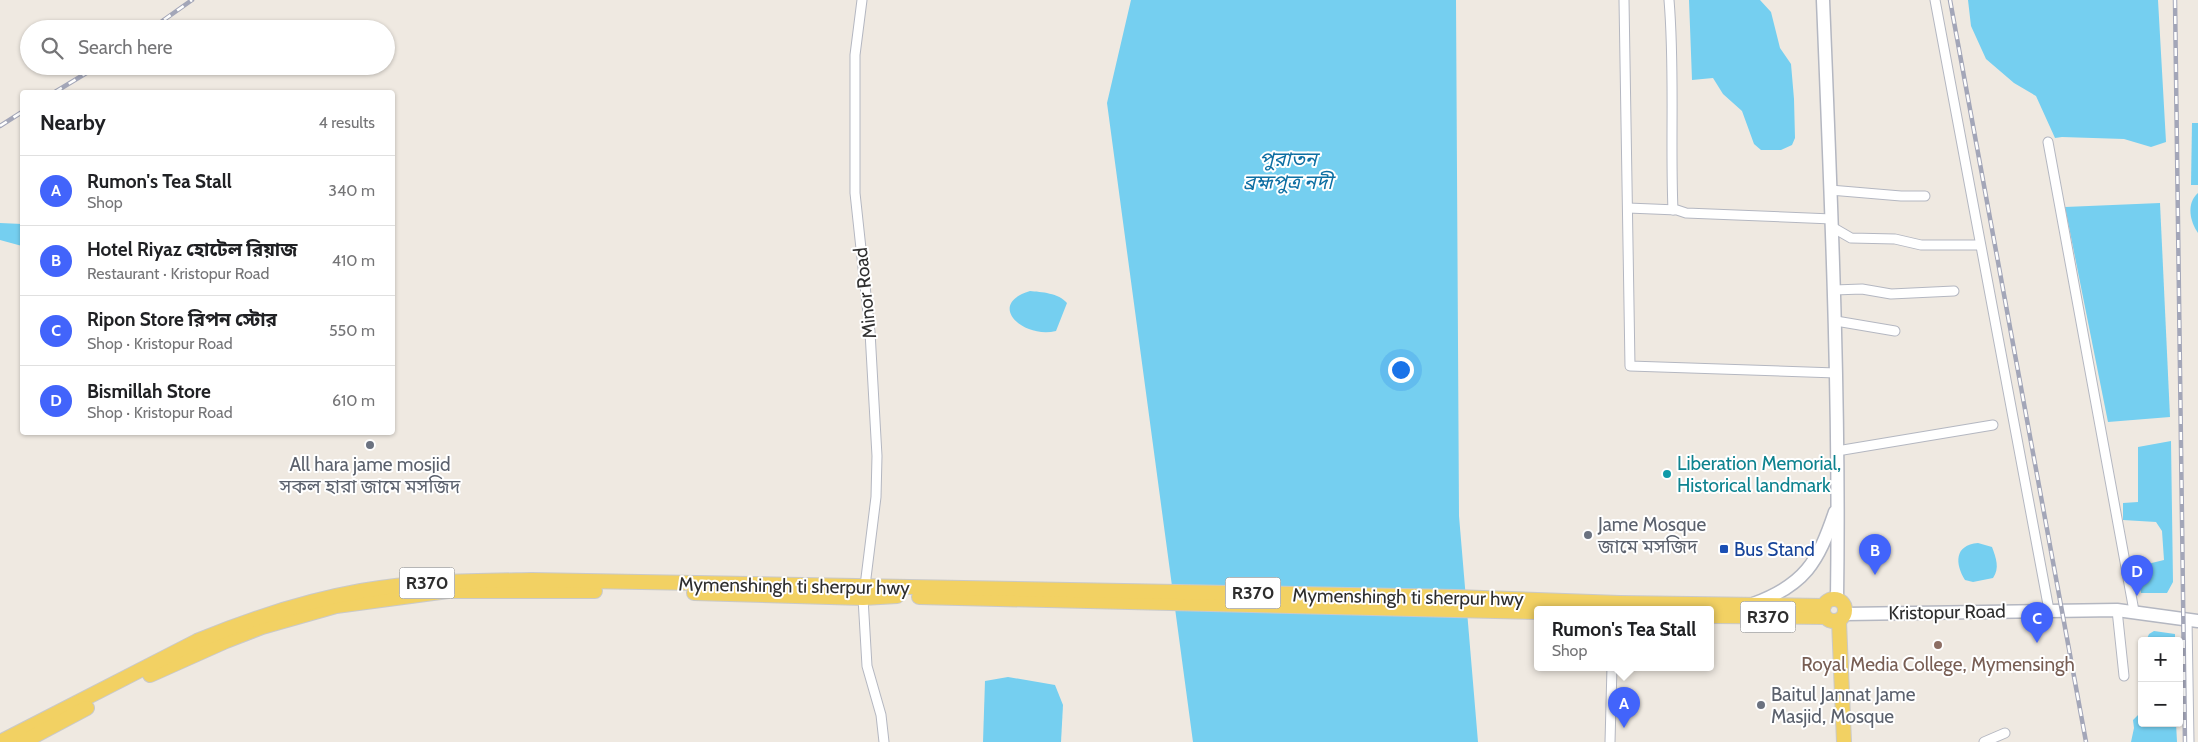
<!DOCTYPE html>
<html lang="en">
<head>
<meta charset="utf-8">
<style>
  :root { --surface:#fff; --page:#f6f6f6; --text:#202124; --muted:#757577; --line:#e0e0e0; --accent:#4264fb }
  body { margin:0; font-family:Cabin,"Noto Sans Bengali",sans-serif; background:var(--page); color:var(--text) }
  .controls { position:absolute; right:15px; bottom:15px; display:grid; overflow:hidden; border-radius:5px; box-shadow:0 1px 4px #0004 }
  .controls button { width:45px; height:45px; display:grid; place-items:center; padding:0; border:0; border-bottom:1px solid var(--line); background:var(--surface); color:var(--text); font:25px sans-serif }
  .you { position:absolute; left:1400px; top:369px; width:18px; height:18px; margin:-12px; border:4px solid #fff; border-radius:50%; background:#1a73e8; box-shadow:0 0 0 8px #1a73e833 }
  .badge { display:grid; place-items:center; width:32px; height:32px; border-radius:50%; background:var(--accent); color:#fff; font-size:16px; font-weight:700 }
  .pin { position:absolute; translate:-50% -41px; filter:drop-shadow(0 1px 2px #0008) }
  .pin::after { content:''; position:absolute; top:26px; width:18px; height:15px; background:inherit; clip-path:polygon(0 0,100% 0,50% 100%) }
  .popup { position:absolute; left:1534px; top:606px; width:180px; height:65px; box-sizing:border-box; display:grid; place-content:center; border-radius:5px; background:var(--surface); filter:drop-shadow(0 1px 4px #0005); font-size:16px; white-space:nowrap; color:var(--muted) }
  .popup b { font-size:19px; color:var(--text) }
  .popup::after { content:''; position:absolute; left:50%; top:100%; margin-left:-10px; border:10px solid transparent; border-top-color:var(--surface) }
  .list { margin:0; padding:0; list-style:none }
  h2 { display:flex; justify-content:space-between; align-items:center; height:65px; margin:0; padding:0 20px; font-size:21px }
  h2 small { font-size:16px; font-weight:400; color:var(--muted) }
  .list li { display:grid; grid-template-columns:32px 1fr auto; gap:15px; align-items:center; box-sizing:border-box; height:70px; padding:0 20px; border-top:1px solid var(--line) }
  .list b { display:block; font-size:19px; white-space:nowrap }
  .list p { margin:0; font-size:16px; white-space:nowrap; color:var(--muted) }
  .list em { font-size:16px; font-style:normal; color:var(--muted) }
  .icon { flex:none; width:28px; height:28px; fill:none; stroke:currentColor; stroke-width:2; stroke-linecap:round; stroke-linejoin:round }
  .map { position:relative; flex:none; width:2198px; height:742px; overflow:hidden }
  .search { position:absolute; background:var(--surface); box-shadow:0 1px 4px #0004; left:20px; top:20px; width:375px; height:55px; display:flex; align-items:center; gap:12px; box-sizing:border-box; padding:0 18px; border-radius:28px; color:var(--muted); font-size:19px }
  .panel { position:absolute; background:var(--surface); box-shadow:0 1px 4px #0004; left:20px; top:90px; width:375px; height:345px; border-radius:5px }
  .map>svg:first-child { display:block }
  .water { fill:#75cff0 }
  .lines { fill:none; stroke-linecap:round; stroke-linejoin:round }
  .street-casing { stroke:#b4b7c1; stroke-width:11 }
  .secondary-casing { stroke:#b4b7c1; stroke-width:15 }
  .primary-casing { stroke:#c9c9c9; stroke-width:16 }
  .street { stroke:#fff; stroke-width:9 }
  .secondary { stroke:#fff; stroke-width:12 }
  .primary { stroke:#f2d163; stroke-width:14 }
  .rail-casing { stroke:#a3a6b8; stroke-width:4.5 }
  .rail { stroke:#fff; stroke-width:2.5; stroke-dasharray:8; stroke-linecap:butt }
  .worship-dot { fill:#6b7280; stroke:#fff; stroke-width:2 }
  .culture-dot { fill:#0f9aa8; stroke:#fff; stroke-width:2 }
  .transit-dot { fill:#1a4fb4; stroke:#fff; stroke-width:2 }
  .education-dot { fill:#8d6e63; stroke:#fff; stroke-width:2 }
  .labels { text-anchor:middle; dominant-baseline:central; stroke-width:4; stroke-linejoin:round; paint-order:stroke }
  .shield { fill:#fff; stroke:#6d6d6d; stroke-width:1 }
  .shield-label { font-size:18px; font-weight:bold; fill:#2e2e2e }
  .street-label { font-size:19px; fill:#2e2e2e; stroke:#fff }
  .culture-label { font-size:19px; fill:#0d838f; stroke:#fff; text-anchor:start }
  .worship-label { font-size:19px; fill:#5b616d; stroke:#fff; text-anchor:start }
  .transit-label { font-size:19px; fill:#164399; stroke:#fff; text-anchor:start }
  .education-label { font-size:19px; fill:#785e54; stroke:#fff }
  .water-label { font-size:20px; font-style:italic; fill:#0d6fa3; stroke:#fff }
</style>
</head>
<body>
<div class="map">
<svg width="2198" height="742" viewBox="0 0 2198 742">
  <rect width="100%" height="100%" fill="#efe9e1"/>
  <g class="water">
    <path d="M1131,0H1456L1459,516L1478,742H1193L1107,103Z"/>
    <path d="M1689,0H1760L1771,12L1780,48L1791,64L1794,99L1795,138L1792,145L1781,150H1761L1754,144L1742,111L1723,94L1713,78L1692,80Z"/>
    <path d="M1968,0H2158L2166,142L2151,147L2124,139L2062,137L2055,138L2036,96L2014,83L1986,59L1971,26Z"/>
    <path d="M2192,123H2198V185H2191Z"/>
    <path d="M2198,193V233C2190,222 2186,203 2198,193Z"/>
    <path d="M2160,203L2170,417L2108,422L2065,207Z"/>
    <path d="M0,223L22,224V246L0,240Z"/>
    <path d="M1030,291C1041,292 1059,293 1067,303L1056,331C1022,339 986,304 1030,291Z"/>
    <path d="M2171,441L2173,582L2167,593H2141L2140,587L2136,586L2135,567L2164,560L2162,531L2156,522L2123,520V503L2138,502V447Z"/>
    <path d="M1978,543L1992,547C1996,558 2000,568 1993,578L1973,582L1965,580C1955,564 1954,545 1978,543Z"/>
    <path d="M2154,631L2175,634V641H2146L2149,634Z"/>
    <path d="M1008,677L1055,685L1063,705L1061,742H983L985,681Z"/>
    <path d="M2142,711V723H2176L2177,742H2131L2134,728L2133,720Z"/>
  </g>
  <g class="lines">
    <g class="street-casing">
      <g id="street">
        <path d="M862,0L855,55V193L870,332L877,456L876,497L865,586"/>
        <path d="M1624,0L1630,366L1836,373"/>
        <path d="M1669,0C1675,70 1670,140 1673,210"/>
        <path d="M1935,0L2049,610"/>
        <path d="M2048,142L2134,611"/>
        <path d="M1830,190L1901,196H1925"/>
        <path d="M1628,208L1677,210L1686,213L1832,219"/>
        <path d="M1832,227L1851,238L1895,239L1921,245H1980"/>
        <path d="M1834,290L1862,289L1891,294L1954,291"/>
        <path d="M1836,321L1895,331"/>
        <path d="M1837,451L1993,425"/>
        <path d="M863,598L867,666L881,715L884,742"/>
        <path d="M2117,610L2124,676"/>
        <path d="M2187,619L2189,742"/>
        <path d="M1610,742L1612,667"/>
        <path d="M1984,742L2005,733"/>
      </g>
    </g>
    <g class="secondary-casing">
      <g id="secondary">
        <path d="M1823,0C1831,200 1840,399 1837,599"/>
        <path d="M1753,604C1805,585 1818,562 1835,512"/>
        <path d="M1845,614L2117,610L2198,621"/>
      </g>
    </g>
    <g class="primary-casing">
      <g id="primary">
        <path d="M694,593L863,598L897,596"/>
        <path d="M919,597L1538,612"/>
        <circle cx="1834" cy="610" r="11"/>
        <path d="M1710,616L1825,617"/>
        <path d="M1839,621L1844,742"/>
        <path d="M150,675L226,641L262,627L336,606L448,591H595"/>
        <path d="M0,742L197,641C250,619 305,601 361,591C417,581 475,581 532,580L1455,597L1620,603L1824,606"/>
        <path d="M23,742L87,708"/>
      </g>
    </g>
    <use href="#street" class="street"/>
    <use href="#secondary" class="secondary"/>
    <use href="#primary" class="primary"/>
    <g class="rail-casing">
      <g id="rail">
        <path d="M1950,0L2086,742"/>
        <path d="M2175,0L2185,742"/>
        <path d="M151,29L192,0"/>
        <path d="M55,92L98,66"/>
        <path d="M0,126L22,112"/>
      </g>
    </g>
    <use href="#rail" class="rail"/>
  </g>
  <g class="worship-dot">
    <circle cx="370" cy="445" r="5"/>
    <circle cx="1588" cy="535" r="5"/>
    <circle cx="1761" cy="705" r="5"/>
  </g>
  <circle class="culture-dot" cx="1667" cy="474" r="5"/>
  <rect class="transit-dot" x="1719" y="544" width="10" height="10" rx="2.5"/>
  <circle class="education-dot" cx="1938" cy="645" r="5"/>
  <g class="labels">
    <g class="shield">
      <rect x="399.5" y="567.5" width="55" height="31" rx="4"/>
      <rect x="1225.5" y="577.5" width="55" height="31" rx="4"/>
      <rect x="1740.5" y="601.5" width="55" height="31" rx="4"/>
    </g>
    <g class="shield-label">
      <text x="427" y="583">R370</text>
      <text x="1253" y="593">R370</text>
      <text x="1768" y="617">R370</text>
    </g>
    <g class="street-label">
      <text transform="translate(865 293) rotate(-96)">Minor Road</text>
      <text transform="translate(794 586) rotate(1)">Mymenshingh ti sherpur hwy</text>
      <text transform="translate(1408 597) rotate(1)">Mymenshingh ti sherpur hwy</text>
      <text transform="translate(1947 612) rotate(-1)">Kristopur Road</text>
    </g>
    <g class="culture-label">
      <text x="1677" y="463">Liberation Memorial,<tspan x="1677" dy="22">Historical landmark</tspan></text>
    </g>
    <g class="worship-label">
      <text x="370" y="464" text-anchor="middle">All hara jame mosjid<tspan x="370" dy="22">সকল হারা জামে মসজিদ</tspan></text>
      <text x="1598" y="524">Jame Mosque<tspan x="1598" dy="22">জামে মসজিদ</tspan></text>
      <text x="1771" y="694">Baitul Jannat Jame<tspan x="1771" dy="22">Masjid, Mosque</tspan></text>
    </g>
    <g class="transit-label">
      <text x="1734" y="549">Bus Stand</text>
    </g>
    <g class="education-label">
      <text x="1938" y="664">Royal Media College, Mymensingh</text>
    </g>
    <g class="water-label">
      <text x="1288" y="159">পুরাতন<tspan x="1288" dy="23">ব্রহ্মপুত্র নদী</tspan></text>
    </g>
  </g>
</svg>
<div class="controls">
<button>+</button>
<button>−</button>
</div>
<div class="you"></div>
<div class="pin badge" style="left:1624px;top:728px">A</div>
<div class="popup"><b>Rumon's Tea Stall</b>Shop</div>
<div class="pin badge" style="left:1875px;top:575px">B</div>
<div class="pin badge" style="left:2037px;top:643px">C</div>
<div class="pin badge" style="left:2137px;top:596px">D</div>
<div class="search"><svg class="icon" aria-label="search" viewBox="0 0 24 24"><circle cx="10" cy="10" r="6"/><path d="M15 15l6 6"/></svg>Search here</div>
<section class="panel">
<h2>Nearby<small>4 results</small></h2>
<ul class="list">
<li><span class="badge">A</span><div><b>Rumon's Tea Stall</b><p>Shop</p></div><em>340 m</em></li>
<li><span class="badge">B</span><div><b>Hotel Riyaz হোটেল রিয়াজ</b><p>Restaurant · Kristopur Road</p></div><em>410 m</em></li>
<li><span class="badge">C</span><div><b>Ripon Store রিপন স্টোর</b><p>Shop · Kristopur Road</p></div><em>550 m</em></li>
<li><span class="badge">D</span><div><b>Bismillah Store</b><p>Shop · Kristopur Road</p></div><em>610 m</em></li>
</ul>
</section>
</div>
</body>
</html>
